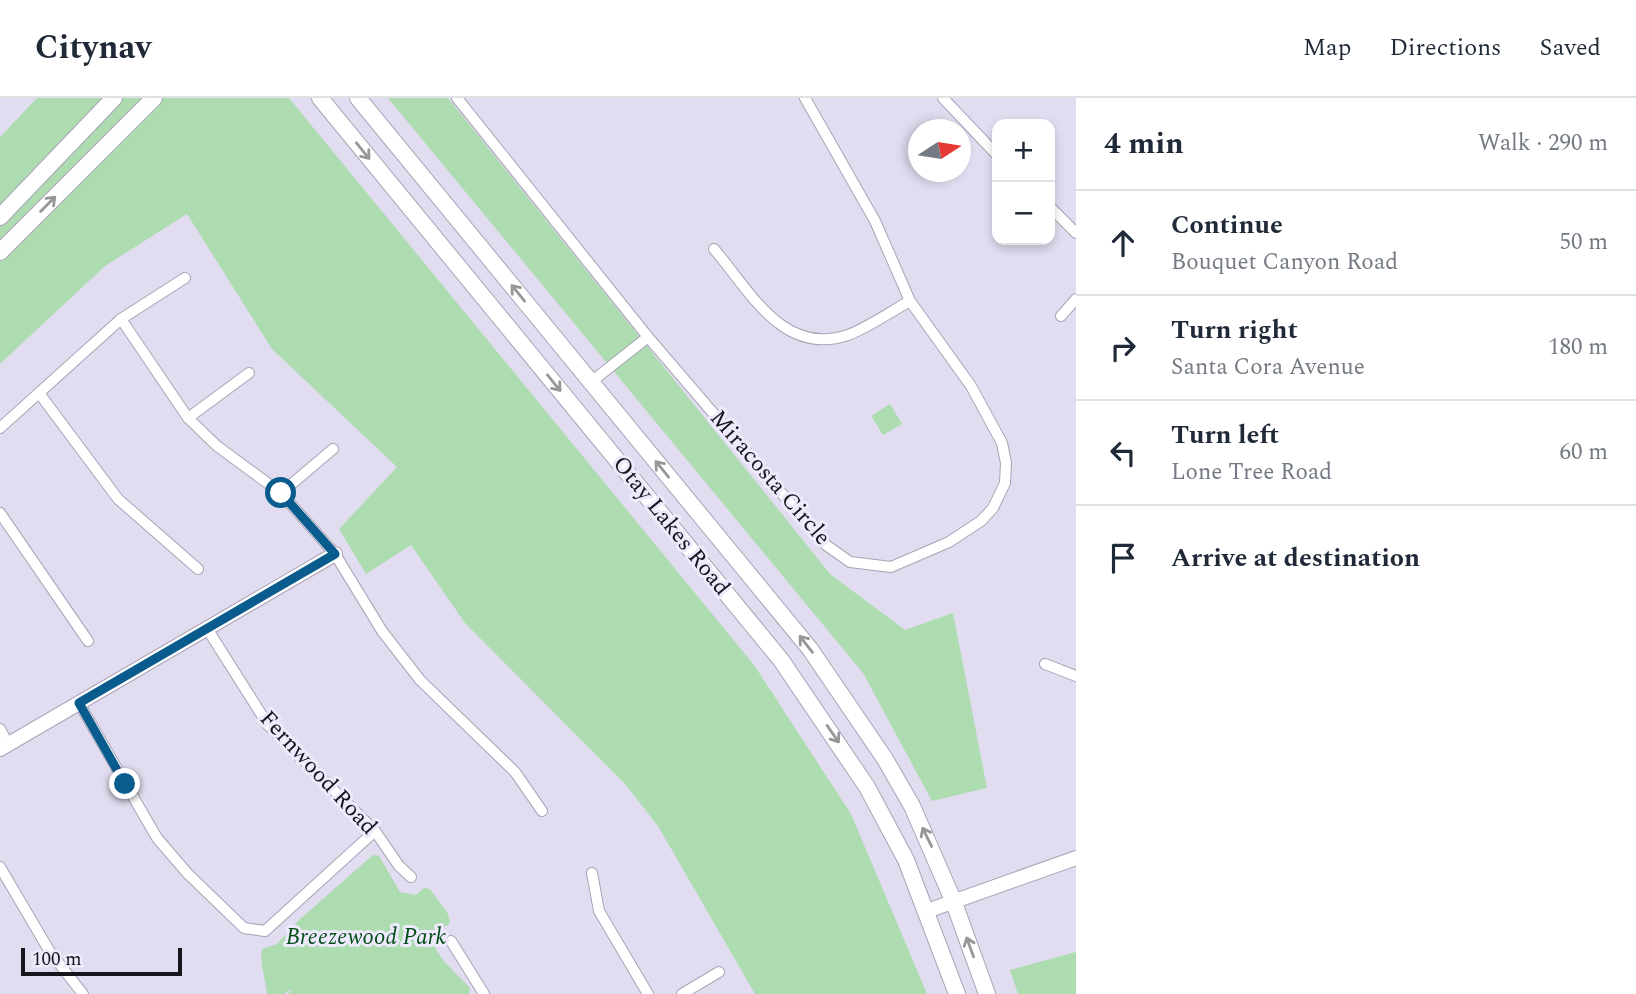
<!DOCTYPE html>
<html lang="en">
<head>
<meta charset="utf-8">
<style>
  :root { --surface:#fff; --page:#f6f6f7; --text:#1f2937; --muted:#747a83; --line:#e0e1e3 }
  body { margin:0; font-family:Spectral,serif; background:var(--page); color:var(--text) }
  .controls { position:absolute; right:21px; top:21px; display:grid; overflow:hidden; border-radius:14px; box-shadow:0 4px 10px #0003 }
  .controls button { width:63px; height:63px; display:grid; place-items:center; padding:0; border:0; border-bottom:2px solid var(--line); background:var(--surface); color:var(--text); font:35px sans-serif }
  .compass { position:absolute; left:908px; top:21px; width:63px; height:63px; border-radius:50%; background:var(--surface); box-shadow:0 4px 10px #0003; rotate:78deg }
  .scale { position:absolute; left:21px; bottom:18px; width:161px; box-sizing:border-box; padding-left:7px; border:4px solid #17151c; border-top:0; font-size:19px; line-height:24px; white-space:nowrap; color:#17151c; -webkit-text-stroke:5px #efe9fd; paint-order:stroke }
  .stop { position:absolute; width:21px; height:21px; margin:-16px; border:5px solid #0a5c8e; border-radius:50%; background:#fff }
  .stop.end { background:#0a5c8e; border-color:#fff; box-shadow:0 2px 7px #0008 }
  .list { margin:0; padding:0; list-style:none }
  h2 { display:flex; justify-content:space-between; align-items:center; height:91px; margin:0; padding:0 28px; font-size:30px }
  h2 small { font-size:23px; font-weight:400; color:var(--muted) }
  .list li { display:grid; grid-template-columns:46px 1fr auto; gap:21px; align-items:center; box-sizing:border-box; height:105px; padding:0 28px; border-top:2px solid var(--line) }
  .list b { display:block; font-size:26px; white-space:nowrap }
  .list p { margin:0; font-size:23px; white-space:nowrap; color:var(--muted) }
  .list em { font-size:23px; font-style:normal; color:var(--muted) }
  .icon { flex:none; width:38px; height:38px; fill:none; stroke:currentColor; stroke-width:2; stroke-linecap:round; stroke-linejoin:round }
  .map { position:relative; flex:none; width:1076px; height:896px; overflow:hidden }
  header { display:flex; align-items:center; gap:42px; box-sizing:border-box; height:98px; padding:0 35px; background:var(--surface); border-bottom:2px solid var(--line) }
  header strong { font-size:33px }
  nav { display:flex; gap:38px; margin-inline-start:auto; font-size:24px }
  main { display:flex }
  aside { flex:1; background:var(--surface) }
  .map>svg:first-child { display:block }
  .green { fill:#addcb0 }
  .lines { fill:none; stroke-linecap:round; stroke-linejoin:round }
  .street-casing { stroke:#a9a3b6; stroke-width:12 }
  .secondary-casing { stroke:#a9a3b6; stroke-width:16 }
  .primary-casing { stroke:#a9a3b6; stroke-width:18 }
  .street { stroke:#fff; stroke-width:10 }
  .secondary { stroke:#fff; stroke-width:14 }
  .primary { stroke:#fff; stroke-width:16 }
  .oneway { stroke:#979699 }
  .route { stroke:#0a5c8e; stroke-width:9 }
  .labels { text-anchor:middle; dominant-baseline:central; stroke-width:6; stroke-linejoin:round; paint-order:stroke }
  .street-label { font-size:23px; fill:#17151c; stroke:#efe9fd }
  .park-label { font-size:23px; font-style:italic; fill:#034e18; stroke:#efe9fd }
</style>
</head>
<body>
<header>
<strong>Citynav</strong>
<nav><a>Map</a><a>Directions</a><a>Saved</a></nav>
</header>
<main>
<div class="map">
<svg width="1076" height="896" viewBox="0 0 1076 896">
  <rect width="100%" height="100%" fill="#e2dcf0"/>
  <g class="green">
    <path d="M37,0H289L754,567L851,716L927,896H755L658,728L625,686L465,525L411,447L366,476L339,431L397,369L272,251L187,116L105,168L0,266V39Z"/>
    <path d="M388,0H448L830,476L905,532L953,515L987,690L932,703L863,575Z"/>
    <path d="M890,306L902,326L883,337L871,318Z"/>
    <path d="M373,757L379,758L400,794L416,797L424,790L430,791L448,816L450,825C446,829 439,831 436,835C424,850 460,878 470,890L469,896H288L292,891L284,896H267C266,882 259,865 262,851L277,846L299,822Z"/>
    <path d="M1076,854V896H1018L1010,872Z"/>
  </g>
  <g class="lines">
    <g class="street-casing">
      <g id="street">
        <path d="M457,0L648,239L826,447L850,464L891,469L949,444L981,423L993,410L1005,385L1006,365L1002,345L971,288L910,203L875,123L805,0"/>
        <path d="M943,0L997,57"/>
        <path d="M1050,109L1076,135"/>
        <path d="M714,151C750,193 783,259 848,237C869,229 890,214 910,203"/>
        <path d="M1061,218L1076,201"/>
        <path d="M121,221L188,320L217,348L281,395L335,456L382,533L420,582L515,674L542,713"/>
        <path d="M591,284L648,239"/>
        <path d="M39,295L118,401L198,471"/>
        <path d="M188,320L249,275"/>
        <path d="M0,330L121,221L185,180"/>
        <path d="M281,395L333,351"/>
        <path d="M0,415L88,543"/>
        <path d="M208,532L268,627L375,733L399,768L411,779"/>
        <path d="M1045,566L1076,578"/>
        <path d="M79,605L157,740L188,776L244,830L265,833L375,733"/>
        <path d="M0,631L8,646"/>
        <path d="M0,769L50,854L83,896"/>
        <path d="M592,775L599,813L648,896"/>
        <path d="M451,843L484,896"/>
        <path d="M682,896L719,874"/>
      </g>
    </g>
    <g class="secondary-casing">
      <g id="secondary">
        <path d="M0,651L335,456"/>
        <path d="M927,813L1076,760"/>
      </g>
    </g>
    <g class="primary-casing">
      <g id="primary">
        <path d="M320,0L781,562L867,689L906,762L957,896"/>
        <path d="M358,0L810,551L885,661L912,708L953,802L987,896"/>
        <path d="M0,119L114,0"/>
        <path d="M0,154L154,0"/>
      </g>
    </g>
    <use href="#street" class="street"/>
    <use href="#secondary" class="secondary"/>
    <use href="#primary" class="primary"/>
  </g>
  <defs><path id="oneway-shaft" d="M-6 0H5M1.5-3L5.5 0L1.5 3" fill="none" stroke-width="1.6" stroke-linecap="round" stroke-linejoin="round" transform="scale(1.75)"/></defs>
  <g class="oneway">
    <use href="#oneway-shaft" transform="translate(363 53) rotate(51)"/>
    <use href="#oneway-shaft" transform="translate(48 106) rotate(-45)"/>
    <use href="#oneway-shaft" transform="translate(518 195) rotate(-129)"/>
    <use href="#oneway-shaft" transform="translate(554 285) rotate(51)"/>
    <use href="#oneway-shaft" transform="translate(662 371) rotate(-129)"/>
    <use href="#oneway-shaft" transform="translate(806 546) rotate(-128)"/>
    <use href="#oneway-shaft" transform="translate(833 636) rotate(55)"/>
    <use href="#oneway-shaft" transform="translate(927 739) rotate(-116)"/>
    <use href="#oneway-shaft" transform="translate(970 849) rotate(-110)"/>
  </g>
  <g class="lines">
    <path class="route" d="M125,686L79,605L335,456L281,395"/>
  </g>
  <g class="labels">
    <g class="street-label">
      <text transform="translate(770 380) rotate(49)">Miracosta Circle</text>
      <text transform="translate(671 428) rotate(51)">Otay Lakes Road</text>
      <text transform="translate(318 675) rotate(47)">Fernwood Road</text>
    </g>
    <g class="park-label">
      <text x="366" y="839">Breezewood Park</text>
    </g>
  </g>
</svg>
<div class="controls">
<button>+</button>
<button>−</button>
</div>
<svg class="compass" viewBox="-18 -18 36 36"><path d="M0-13l5 13h-10z" fill="#e53935"/><path d="M0 13l5-13h-10z" fill="#747a83"/></svg>
<div class="scale">100 m</div>
<div class="stop" style="left:281px;top:395px"></div>
<div class="stop end" style="left:125px;top:686px"></div>
</div>
<aside>
<h2>4 min<small>Walk · 290 m</small></h2>
<ul class="list">
<li><svg class="icon" aria-label="ahead" viewBox="0 0 24 24"><path d="M12 20V5M6 11l6-6 6 6"/></svg><div><b>Continue</b><p>Bouquet Canyon Road</p></div><em>50 m</em></li>
<li><svg class="icon" aria-label="right" viewBox="0 0 24 24"><path d="M7 20v-9h11M14 6l5 5-5 5"/></svg><div><b>Turn right</b><p>Santa Cora Avenue</p></div><em>180 m</em></li>
<li><svg class="icon" aria-label="left" viewBox="0 0 24 24"><path d="M17 20v-9H6M10 6l-5 5 5 5"/></svg><div><b>Turn left</b><p>Lone Tree Road</p></div><em>60 m</em></li>
<li><svg class="icon" aria-label="arrive" viewBox="0 0 24 24"><path d="M6 21V4h12l-3 4 3 4H6"/></svg><div><b>Arrive at destination</b></div></li>
</ul>
</aside>
</main>
</body>
</html>
